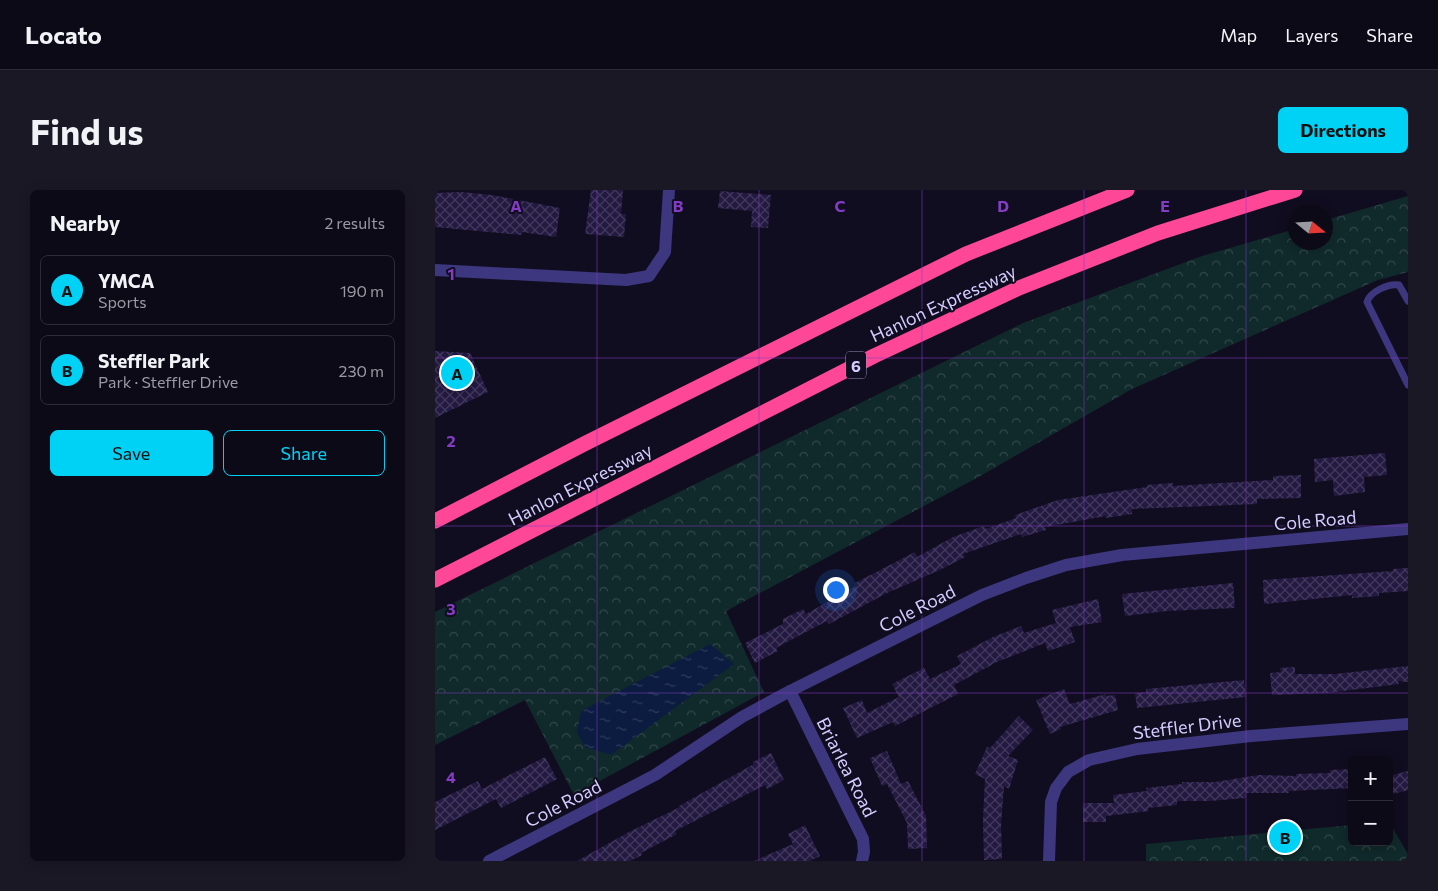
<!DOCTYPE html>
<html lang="en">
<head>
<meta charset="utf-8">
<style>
  :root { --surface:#0d0a18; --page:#1b1825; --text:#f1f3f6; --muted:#9a9aa2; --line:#2d2b37; --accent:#00d2f6 }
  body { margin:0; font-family:Commissioner,sans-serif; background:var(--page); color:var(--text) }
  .controls { position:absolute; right:15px; bottom:15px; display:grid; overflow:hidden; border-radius:8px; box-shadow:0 2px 12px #0003 }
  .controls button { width:45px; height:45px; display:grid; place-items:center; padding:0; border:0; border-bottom:1px solid var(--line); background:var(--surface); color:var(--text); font:25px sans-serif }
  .compass { position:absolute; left:853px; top:15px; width:45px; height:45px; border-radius:50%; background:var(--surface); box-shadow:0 2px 12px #0003; rotate:108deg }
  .you { position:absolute; left:400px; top:399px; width:18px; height:18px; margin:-12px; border:4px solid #fff; border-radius:50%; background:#1a73e8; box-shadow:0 0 0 8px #1a73e833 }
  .badge { display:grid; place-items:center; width:32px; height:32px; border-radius:50%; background:var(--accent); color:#111; font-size:16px; font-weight:700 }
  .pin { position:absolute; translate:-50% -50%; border:2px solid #fff; box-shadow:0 1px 5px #0006 }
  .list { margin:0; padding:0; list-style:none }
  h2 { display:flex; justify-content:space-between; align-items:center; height:65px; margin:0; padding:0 20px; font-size:21px }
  h2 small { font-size:16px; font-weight:400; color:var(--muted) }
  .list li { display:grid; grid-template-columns:32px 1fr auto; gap:15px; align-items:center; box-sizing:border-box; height:70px; margin:0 10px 10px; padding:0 10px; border:1px solid var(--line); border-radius:8px }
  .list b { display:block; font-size:19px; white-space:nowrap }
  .list p { margin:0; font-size:16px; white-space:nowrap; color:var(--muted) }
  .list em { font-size:16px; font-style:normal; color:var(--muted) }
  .actions { display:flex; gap:10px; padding:15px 20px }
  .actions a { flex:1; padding:11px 0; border:1px solid var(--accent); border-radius:8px; text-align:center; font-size:18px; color:var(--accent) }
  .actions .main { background:var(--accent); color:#111 }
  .map { position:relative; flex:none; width:973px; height:671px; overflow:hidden; border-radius:8px }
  header { display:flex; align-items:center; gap:30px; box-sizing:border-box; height:70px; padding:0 25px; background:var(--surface); border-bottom:1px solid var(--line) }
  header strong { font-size:24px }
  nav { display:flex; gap:28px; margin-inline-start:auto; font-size:18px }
  .intro { display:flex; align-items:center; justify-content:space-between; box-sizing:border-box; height:120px; padding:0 30px }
  h1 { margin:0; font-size:35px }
  .button { padding:12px 22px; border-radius:8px; background:var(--accent); color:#111; font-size:18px; font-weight:700 }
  main { display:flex; gap:30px; padding:0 30px }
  aside { flex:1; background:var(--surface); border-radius:8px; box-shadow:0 2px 12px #0003 }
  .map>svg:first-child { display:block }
  .park { fill:url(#park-crowns) }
  .water { fill:url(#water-ripples) }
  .building { fill:url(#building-cross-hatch) }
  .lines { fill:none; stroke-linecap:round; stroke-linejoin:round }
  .lane { stroke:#3d377f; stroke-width:7 }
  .street { stroke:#3d377f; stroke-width:12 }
  .highway { stroke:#ff4797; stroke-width:15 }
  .grid { fill:none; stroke:#843cc5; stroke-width:1; stroke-opacity:0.55 }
  .labels { text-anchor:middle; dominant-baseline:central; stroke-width:4; stroke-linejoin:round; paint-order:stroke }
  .shield { fill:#110d20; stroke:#9a92bc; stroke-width:1 }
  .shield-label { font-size:16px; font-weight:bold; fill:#d4cbff }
  .street-label { font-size:18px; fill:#d4cbff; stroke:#110d20 }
  .grid-label { font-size:16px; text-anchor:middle; font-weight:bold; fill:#843cc5; stroke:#110d20; stroke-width:4; stroke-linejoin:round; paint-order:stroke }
</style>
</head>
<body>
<header>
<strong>Locato</strong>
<nav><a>Map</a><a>Layers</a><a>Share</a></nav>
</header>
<div class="intro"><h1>Find us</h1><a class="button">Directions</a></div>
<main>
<aside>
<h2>Nearby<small>2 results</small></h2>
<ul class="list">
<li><span class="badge">A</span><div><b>YMCA</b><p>Sports</p></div><em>190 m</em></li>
<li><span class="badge">B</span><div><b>Steffler Park</b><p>Park · Steffler Drive</p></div><em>230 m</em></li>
</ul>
<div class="actions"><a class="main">Save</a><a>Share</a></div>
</aside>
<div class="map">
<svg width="973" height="671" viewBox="0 0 973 671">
  <defs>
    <pattern id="park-crowns" width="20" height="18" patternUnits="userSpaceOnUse" patternTransform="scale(1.25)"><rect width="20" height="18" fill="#10292a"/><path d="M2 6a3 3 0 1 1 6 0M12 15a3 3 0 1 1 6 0" fill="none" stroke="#32474a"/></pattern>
    <pattern id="water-ripples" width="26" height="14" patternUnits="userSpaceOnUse" patternTransform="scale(1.25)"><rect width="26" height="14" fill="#0b1c40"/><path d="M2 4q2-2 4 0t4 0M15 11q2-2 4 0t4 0" fill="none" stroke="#2e3c5d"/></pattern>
    <pattern id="building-cross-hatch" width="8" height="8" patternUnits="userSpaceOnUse" patternTransform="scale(1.25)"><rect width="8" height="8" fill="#231941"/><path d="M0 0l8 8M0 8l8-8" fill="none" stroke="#42395e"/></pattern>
  </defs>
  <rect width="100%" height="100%" fill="#110d20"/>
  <g class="park">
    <path d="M973,6V82L943,90L697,199L540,289L291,421L329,502L139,605L90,510L0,555V422L588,133L767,66L860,39L861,52H891V30Z"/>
    <path d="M954,632L973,664V671H711V654L917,635V652H954Z"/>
  </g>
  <path class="water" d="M275,454L299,474L176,565L150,557L142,542L146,521Z"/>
  <g class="building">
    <path d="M156,0H188L186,24H191L189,47L150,44Z"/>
    <path d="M285,1L336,5L333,38L316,37L317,21L283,18Z"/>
    <path d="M26,2L57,5L125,18L121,47L87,42L86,45L0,37V3Z"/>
    <path d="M0,161L35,163L53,202L0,228Z"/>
    <path d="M950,263L952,285L929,287L930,302L899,306L898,290L880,292L879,269Z"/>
    <path d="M866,285V308L822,309V314L697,319V324L671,328V326L610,337L611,340L587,347L586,344L528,364L530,367L507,379L452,403L394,434L392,431L367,444L341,458L343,461L320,473L310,453L348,434V429L368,419L371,424L421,396L420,393L480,362L482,367L518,347L549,336L551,339L581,328L580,325L623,310L712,297V295L738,293V296L838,290V286Z"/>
    <path d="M973,378V401L944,403V406L917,408V405L829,414L828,390L958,381V379Z"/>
    <path d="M798,393L800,418L732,421L690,426L687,404Z"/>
    <path d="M663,409L667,432L635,437L640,452L613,461L610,453L562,472L519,495L523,504L460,536L458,532L422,548L408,518L427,510L432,523L464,507L457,494L489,478L495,489L526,474L522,466L558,447L586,436L589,443L621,433L617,420Z"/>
    <path d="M973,476V492L963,491L964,494L892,503L837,505L835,483L846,482L845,478L860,477V484H900Z"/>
    <path d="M809,490L811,507L702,518L700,503L711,502V499Z"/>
    <path d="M629,499L635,514L671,504V506L680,505L683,520L625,537L626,539L615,544L601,510Z"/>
    <path d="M584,526L598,540L573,566L583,570L574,599L569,596L566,634L567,669L549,670L548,630L550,589L540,584L552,557L555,558Z"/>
    <path d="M452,561L466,594L473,591L491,626L492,658L473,659L472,633L452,594L447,596L435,568Z"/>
    <path d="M336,563L349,590L332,599L330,595L240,641L242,644L206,663L207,665L195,671H142L194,642L245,617L244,616L319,574L318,572Z"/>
    <path d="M110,567L122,589L66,618L61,609L0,640V612L43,591L47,599Z"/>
    <path d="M917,579V598L854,601V603H811V608L774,611H742V615L713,618L714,621L671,626V632H648V613H679L678,605L712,601L711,598L747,594V592H780L824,585L861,586V584L895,583V580Z"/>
    <path d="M973,581V600L954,605V586Z"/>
    <path d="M370,635L385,666L375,671H319L358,654L353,644Z"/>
  </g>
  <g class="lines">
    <path class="lane" d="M973,111L964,95C953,93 935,102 932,112L973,195"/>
    <g class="street">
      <path d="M0,80L191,90L214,86L230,62L234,0"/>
      <path d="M355,501L428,649L429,662L427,671"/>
      <path d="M54,671L220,585L307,527L355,501L547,405L591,388L631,375L687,365L973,339"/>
      <path d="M614,671L616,612L621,598L633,582L654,570L702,559L816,546L973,534"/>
    </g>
    <g class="highway">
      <path d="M0,331L151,253L531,64L692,0"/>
      <path d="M0,390L439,166L584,98L723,43L860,0"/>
    </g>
  </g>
  <path class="grid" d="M162,0V671M324,0V671M487,0V671M649,0V671M811,0V671M0,168H973M0,336H973M0,503H973"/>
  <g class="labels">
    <rect class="shield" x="411" y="161.5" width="20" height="27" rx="4"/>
    <g class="shield-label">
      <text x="421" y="175">6</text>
    </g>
    <g class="street-label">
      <text transform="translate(508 113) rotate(-25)">Hanlon Expressway</text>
      <text transform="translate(145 294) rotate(-27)">Hanlon Expressway</text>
      <text transform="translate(880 330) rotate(-5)">Cole Road</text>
      <text transform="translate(482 418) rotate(-27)">Cole Road</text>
      <text transform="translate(752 536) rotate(-7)">Steffler Drive</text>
      <text transform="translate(412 577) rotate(63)">Briarlea Road</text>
      <text transform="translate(128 613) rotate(-27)">Cole Road</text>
    </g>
  </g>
  <g class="grid-label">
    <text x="81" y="22">A</text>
    <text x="243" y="22">B</text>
    <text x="405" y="22">C</text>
    <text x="568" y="22">D</text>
    <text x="730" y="22">E</text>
    <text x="16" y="90">1</text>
    <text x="16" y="257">2</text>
    <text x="16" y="425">3</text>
    <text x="16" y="593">4</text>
  </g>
</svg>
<div class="controls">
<button>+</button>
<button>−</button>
</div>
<svg class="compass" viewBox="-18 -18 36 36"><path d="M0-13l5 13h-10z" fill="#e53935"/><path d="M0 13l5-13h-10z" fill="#9a9aa2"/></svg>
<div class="you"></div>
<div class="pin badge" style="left:22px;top:183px">A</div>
<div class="pin badge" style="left:850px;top:647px">B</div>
</div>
</main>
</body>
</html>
